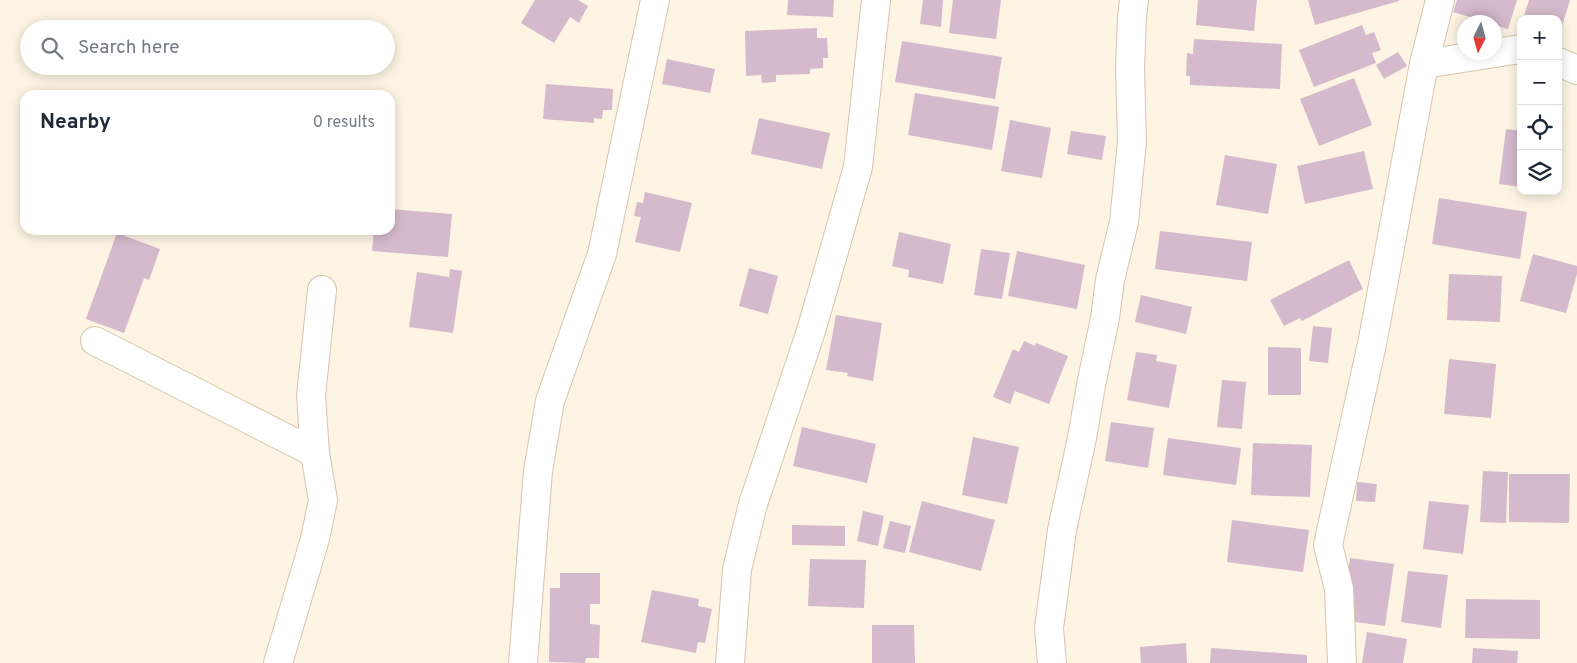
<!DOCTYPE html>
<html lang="en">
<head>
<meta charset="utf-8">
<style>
  :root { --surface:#fff; --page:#f6f6f7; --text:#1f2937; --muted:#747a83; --line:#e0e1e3 }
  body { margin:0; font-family:Overpass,sans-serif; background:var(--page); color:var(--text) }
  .controls { position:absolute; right:15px; top:15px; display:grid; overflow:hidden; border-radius:10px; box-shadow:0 2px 12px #0003 }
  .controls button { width:45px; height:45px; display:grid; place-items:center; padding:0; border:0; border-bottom:1px solid var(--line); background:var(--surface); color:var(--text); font:25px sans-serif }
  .compass { position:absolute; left:1457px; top:15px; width:45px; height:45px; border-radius:50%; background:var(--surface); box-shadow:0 2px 12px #0003; rotate:186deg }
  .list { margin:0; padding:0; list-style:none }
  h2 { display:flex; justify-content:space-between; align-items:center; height:65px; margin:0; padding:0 20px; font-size:21px }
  h2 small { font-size:16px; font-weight:400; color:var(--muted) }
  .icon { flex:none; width:28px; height:28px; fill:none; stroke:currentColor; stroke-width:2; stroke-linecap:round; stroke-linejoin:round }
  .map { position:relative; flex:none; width:1577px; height:663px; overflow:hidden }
  .search { position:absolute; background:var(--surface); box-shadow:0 2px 12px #0003; left:20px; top:20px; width:375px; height:55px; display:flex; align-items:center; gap:12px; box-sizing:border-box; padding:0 18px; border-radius:28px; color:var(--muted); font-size:19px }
  .panel { position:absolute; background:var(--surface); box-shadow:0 2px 12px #0003; left:20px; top:90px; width:375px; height:145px; border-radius:15px }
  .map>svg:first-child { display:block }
  .building { fill:#d5b9cc }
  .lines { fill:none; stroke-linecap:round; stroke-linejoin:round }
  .street-casing { stroke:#d5c6aa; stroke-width:30 }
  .street { stroke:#fff; stroke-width:28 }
</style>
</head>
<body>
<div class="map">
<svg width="1577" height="663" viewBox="0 0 1577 663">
  <rect width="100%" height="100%" fill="#fef4e3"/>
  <g class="building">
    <path d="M535,0H578L588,6L579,23L570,17L554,43L521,23Z"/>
    <path d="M788,0H834L833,17L787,15Z"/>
    <path d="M923,0H943L941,27L920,24Z"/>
    <path d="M953,0H1001L996,39L949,33Z"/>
    <path d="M1198,0H1257L1254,31L1196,25Z"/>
    <path d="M1308,0H1399V1L1315,25Z"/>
    <path d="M1457,0H1517L1508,29L1494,25V22H1487L1453,12Z"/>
    <path d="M1529,0H1570L1559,36L1558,19H1523Z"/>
    <path d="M1362,25L1366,35L1374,32L1381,50L1372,53L1376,63L1314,87L1299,50Z"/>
    <path d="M817,28V38H827L828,58H823V68L810,69V74L776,75V82L762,83L761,75L746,76L745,31Z"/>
    <path d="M1194,39L1282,44L1280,89L1190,85V76H1186L1187,53L1193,54Z"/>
    <path d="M902,41L1002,57L995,99L895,82Z"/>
    <path d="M1398,52L1407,66L1384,79L1376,65Z"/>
    <path d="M667,59L715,69L710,93L662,84Z"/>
    <path d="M1354,78L1372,125L1319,146L1300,99Z"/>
    <path d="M546,84L613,89L612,110H603L602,119L594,118V123L543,119Z"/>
    <path d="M915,93L999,107L992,150L908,135Z"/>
    <path d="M759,118L830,133L822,169L751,154Z"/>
    <path d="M1010,120L1051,128L1042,178L1001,171Z"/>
    <path d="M1506,129L1521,131V187L1499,184Z"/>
    <path d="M1071,131L1106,136L1102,160L1067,154Z"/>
    <path d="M1364,151L1373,189L1305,204L1297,166Z"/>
    <path d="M1225,155L1277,164L1268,214L1216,205Z"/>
    <path d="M645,192L692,203L680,252L635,242L641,217L634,216L637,202L643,203Z"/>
    <path d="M1439,198L1527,212L1520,259L1432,244Z"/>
    <path d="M390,209L452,214L448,257L372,251L374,230H390Z"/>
    <path d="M1160,231L1252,242L1247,281L1155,269Z"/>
    <path d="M899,232L951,244L943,284L908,277L909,270L892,266Z"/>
    <path d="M117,233L160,249L149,280L144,278L124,333L86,319Z"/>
    <path d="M981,249L1010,253L1002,299L974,295Z"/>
    <path d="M1017,251L1085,265L1077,309L1008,296Z"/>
    <path d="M1533,254L1577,266V274L1566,313L1520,301Z"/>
    <path d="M1349,260L1363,289L1302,321L1300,318L1284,326L1270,300Z"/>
    <path d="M749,268L778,276L768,314L739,306Z"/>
    <path d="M450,269L462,271L453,333L409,327L417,272L449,277Z"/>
    <path d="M1449,274L1502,276L1500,322L1447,320Z"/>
    <path d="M1141,295L1192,307L1186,334L1135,322Z"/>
    <path d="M836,315L882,323L873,381L847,376L848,373L826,370Z"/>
    <path d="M1313,326L1332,328L1328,363L1309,361Z"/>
    <path d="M1024,341L1035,346L1036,343L1068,356L1049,404L1015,391L1010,404L993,397L1013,349L1019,352Z"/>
    <path d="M1268,347L1301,348V395H1268Z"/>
    <path d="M1136,352L1157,355L1156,361L1177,365L1169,408L1127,400Z"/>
    <path d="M1449,359L1496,364L1491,418L1444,414Z"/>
    <path d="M1222,380L1246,382L1242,429L1217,427Z"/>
    <path d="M1111,422L1154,428L1148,468L1105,461Z"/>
    <path d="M802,427L876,444L867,483L793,466Z"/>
    <path d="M973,437L1019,447L1007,504L962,495Z"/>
    <path d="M1168,438L1241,448L1236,485L1163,475Z"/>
    <path d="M1253,443L1312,445L1310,497L1251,495Z"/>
    <path d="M1483,471L1508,472L1506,523L1480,522Z"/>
    <path d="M1509,474H1570L1569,523L1509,522Z"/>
    <path d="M1357,482L1377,484L1375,502L1356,501Z"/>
    <path d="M922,501L995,520L981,571L909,552Z"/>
    <path d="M1429,501L1469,505L1463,554L1423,549Z"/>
    <path d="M863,511L884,516L878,546L857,541Z"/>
    <path d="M1232,520L1309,530L1303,572L1227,562Z"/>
    <path d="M890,521L911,526L905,553L883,548Z"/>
    <path d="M792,525L845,526V546L792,545Z"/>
    <path d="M1350,558L1394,564L1385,626L1341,620Z"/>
    <path d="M810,559L866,560L864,608L808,606Z"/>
    <path d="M1408,571L1448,575L1441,628L1401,622Z"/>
    <path d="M560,573H600V604H590V624L600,625L599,658H586L585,663L549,662L550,588H560Z"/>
    <path d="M652,590L699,599L698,606L712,609L705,643L698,642L696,653L641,642Z"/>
    <path d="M1466,599L1540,600V639L1465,638Z"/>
    <path d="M872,625H914L915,663H872Z"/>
    <path d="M1367,632L1407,639L1403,663H1362Z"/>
    <path d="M1186,643L1187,663H1141L1140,647Z"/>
    <path d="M1211,648L1307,655V663H1210Z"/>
    <path d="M1473,648L1518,651L1517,663H1472Z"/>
  </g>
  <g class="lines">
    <g class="street-casing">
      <g id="street">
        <path d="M1558,62L1577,70"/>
        <path d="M1424,64L1440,0"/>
        <path d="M95,341L315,453"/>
        <path d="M278,663L315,539L323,500L315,453L311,396L322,290"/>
        <path d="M523,663L538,471L550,401L602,254L655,0"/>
        <path d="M730,663L737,569L753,504L811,331L858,167L876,0"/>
        <path d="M1052,663L1049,628L1062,530L1082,438L1091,385L1105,318L1110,280L1124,222L1132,141L1130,69L1132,17L1134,0"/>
        <path d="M1342,663L1339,589L1328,545L1373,339L1424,64L1521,49"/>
      </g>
    </g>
    <use href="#street" class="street"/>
  </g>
</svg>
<div class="controls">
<button>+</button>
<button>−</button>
<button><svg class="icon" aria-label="locate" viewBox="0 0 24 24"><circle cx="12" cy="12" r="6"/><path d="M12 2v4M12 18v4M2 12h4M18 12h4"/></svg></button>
<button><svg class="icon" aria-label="layers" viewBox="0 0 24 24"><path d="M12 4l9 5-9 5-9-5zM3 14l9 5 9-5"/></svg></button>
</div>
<svg class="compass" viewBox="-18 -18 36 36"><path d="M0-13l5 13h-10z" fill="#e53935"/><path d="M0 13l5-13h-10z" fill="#747a83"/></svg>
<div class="search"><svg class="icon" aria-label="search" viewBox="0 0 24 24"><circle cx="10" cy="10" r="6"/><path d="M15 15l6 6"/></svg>Search here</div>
<section class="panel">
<h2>Nearby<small>0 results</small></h2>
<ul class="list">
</ul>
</section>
</div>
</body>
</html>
